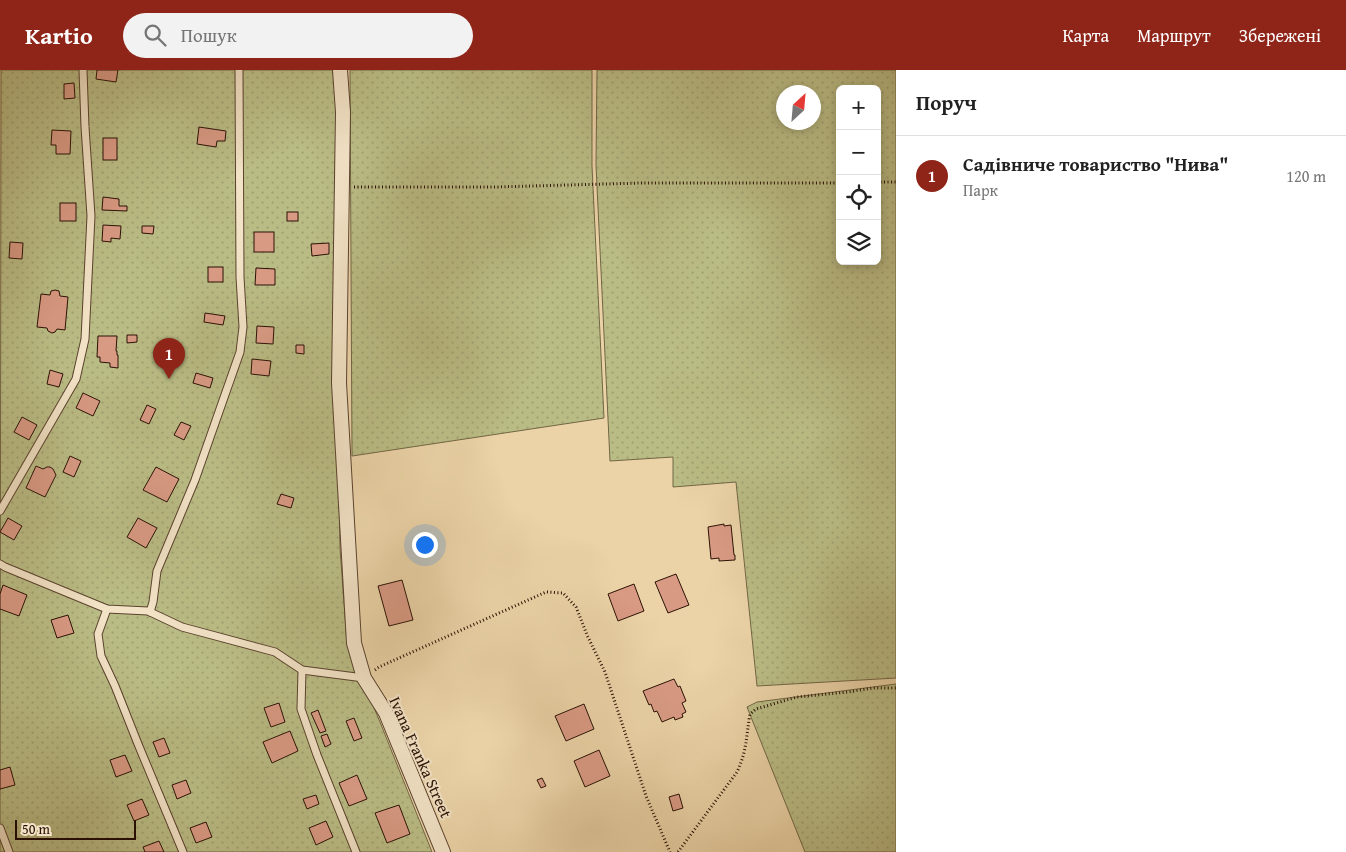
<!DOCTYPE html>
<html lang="uk">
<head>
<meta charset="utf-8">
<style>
  :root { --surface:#fff; --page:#f2f2f2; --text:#222; --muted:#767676; --line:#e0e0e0; --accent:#8f2418 }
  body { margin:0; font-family:"Gentium Book Plus",serif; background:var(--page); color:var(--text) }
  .controls { position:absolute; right:15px; top:15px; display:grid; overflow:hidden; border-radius:8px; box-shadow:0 2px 8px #0003 }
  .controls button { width:45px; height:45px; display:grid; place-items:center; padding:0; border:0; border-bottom:1px solid var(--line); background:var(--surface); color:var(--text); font:25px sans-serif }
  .compass { position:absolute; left:776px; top:15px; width:45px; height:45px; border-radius:50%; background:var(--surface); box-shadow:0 2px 8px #0003; rotate:26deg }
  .scale { position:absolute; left:15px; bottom:12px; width:121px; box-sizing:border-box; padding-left:5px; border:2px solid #2a1104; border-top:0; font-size:14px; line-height:18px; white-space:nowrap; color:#2a1104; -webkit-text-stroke:4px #f2e2c6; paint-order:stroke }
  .you { position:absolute; left:424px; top:474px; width:18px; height:18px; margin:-12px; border:4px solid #fff; border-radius:50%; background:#1a73e8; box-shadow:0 0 0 8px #1a73e833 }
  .badge { display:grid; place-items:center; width:32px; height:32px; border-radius:50%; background:var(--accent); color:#fff; font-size:16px; font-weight:700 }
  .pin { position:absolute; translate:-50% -41px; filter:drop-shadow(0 1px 2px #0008) }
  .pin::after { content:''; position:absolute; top:26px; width:18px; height:15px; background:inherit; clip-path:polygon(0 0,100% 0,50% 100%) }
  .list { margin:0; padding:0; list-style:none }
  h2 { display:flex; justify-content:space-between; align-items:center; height:65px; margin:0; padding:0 20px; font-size:21px }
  h2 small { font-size:16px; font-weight:400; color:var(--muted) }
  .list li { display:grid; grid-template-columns:32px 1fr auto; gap:15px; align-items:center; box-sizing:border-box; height:80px; padding:0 20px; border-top:1px solid var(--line) }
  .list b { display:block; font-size:19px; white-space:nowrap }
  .list p { margin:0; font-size:16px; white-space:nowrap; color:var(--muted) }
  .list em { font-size:16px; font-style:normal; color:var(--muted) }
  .icon { flex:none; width:28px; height:28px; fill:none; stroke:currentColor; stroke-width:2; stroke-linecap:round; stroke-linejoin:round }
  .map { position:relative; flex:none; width:896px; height:782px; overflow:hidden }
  header { display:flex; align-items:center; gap:30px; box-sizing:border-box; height:70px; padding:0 25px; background:var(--accent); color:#fff }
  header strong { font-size:24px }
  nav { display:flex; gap:28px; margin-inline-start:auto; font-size:18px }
  .search { width:350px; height:45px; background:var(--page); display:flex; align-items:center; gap:12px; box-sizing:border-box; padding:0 18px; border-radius:28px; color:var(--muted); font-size:19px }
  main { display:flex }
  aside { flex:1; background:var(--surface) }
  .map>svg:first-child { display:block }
  .grass { fill:url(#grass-dots); stroke:#726644; fill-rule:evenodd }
  .building { fill:#d99a84; stroke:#2a1104 }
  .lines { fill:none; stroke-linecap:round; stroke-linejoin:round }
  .service-casing { stroke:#5a422d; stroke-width:9 }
  .minor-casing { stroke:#5a422d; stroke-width:16 }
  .path { stroke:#2a1104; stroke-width:3; stroke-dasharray:1 2.5; stroke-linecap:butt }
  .service { stroke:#f2e2c6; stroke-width:7 }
  .minor { stroke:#f2e2c6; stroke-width:14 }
  .labels { text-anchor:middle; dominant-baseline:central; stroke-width:4; stroke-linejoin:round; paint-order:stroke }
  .street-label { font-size:16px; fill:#2a1104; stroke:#f2e2c6 }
</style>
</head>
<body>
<header>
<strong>Kartio</strong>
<div class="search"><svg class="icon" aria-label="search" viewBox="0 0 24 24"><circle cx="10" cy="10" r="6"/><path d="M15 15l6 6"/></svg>Пошук</div>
<nav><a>Карта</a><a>Маршрут</a><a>Збережені</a></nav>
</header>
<main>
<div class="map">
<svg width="896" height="782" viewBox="0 0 896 782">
  <defs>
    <pattern id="grass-dots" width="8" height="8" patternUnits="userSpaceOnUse" patternTransform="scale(1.25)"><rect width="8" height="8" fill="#babc85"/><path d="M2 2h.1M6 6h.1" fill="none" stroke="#a0a171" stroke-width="1.8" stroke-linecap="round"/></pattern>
  </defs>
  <rect width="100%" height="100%" fill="#ebd3a7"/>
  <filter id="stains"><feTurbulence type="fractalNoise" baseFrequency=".004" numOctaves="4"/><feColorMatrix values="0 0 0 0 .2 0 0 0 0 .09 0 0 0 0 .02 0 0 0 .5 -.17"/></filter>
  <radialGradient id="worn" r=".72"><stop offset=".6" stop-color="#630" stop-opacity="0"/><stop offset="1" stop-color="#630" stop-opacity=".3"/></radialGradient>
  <g class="grass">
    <path d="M1,0H336L335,141L340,478L347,574L380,652L432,782H0Z"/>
    <path d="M350,0H592V96L604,348L352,386Z"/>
    <path d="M597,0H896V608L757,616L736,412L673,417V387L610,391L596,95ZM840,19H877V191H840ZM814,22V52H784V22Z"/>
    <path d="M896,614V782H805L747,637L757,632Z"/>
  </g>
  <g class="building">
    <path d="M97,0H118L116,12L96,9Z"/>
    <path d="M74,13L75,28L64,29V14Z"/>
    <path d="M199,57L226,61L225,71H217L216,77L197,74Z"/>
    <path d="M52,60L71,61L70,84H56V75H51Z"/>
    <rect x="103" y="68" width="14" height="22"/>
    <path d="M103,127L119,129V136H127V141L102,140Z"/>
    <rect x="60" y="133" width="16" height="18"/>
    <rect x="287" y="142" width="11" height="9"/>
    <path d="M103,155L121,156L120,169L111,168V172L102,171Z"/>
    <path d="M142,156H154L153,164L142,163Z"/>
    <rect x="254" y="162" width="20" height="20"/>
    <path d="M10,172L23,173L22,189L9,188Z"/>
    <path d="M329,173V184L312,186L311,174Z"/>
    <rect x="208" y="197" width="15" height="15"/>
    <path d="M256,198L275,199V215H255Z"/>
    <path d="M55,220L59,221L60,226L68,227L65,260L57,259L55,262L52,263L48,261L47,258L37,257L41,224L50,225L51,221Z"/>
    <path d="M205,243L225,246L223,255L204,252Z"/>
    <path d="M257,256L274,257L273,274L256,273Z"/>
    <path d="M127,265H137V272L127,273Z"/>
    <path d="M98,266H117L116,281H117V285H118V298L110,297V293L100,292V287H97Z"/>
    <path d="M296,275H304V284L296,283Z"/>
    <path d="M252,289L271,291L269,306L251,304Z"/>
    <path d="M50,300L63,304L59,317L47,314Z"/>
    <path d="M196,303L213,308L210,318L193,313Z"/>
    <path d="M83,323L100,331L93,346L76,338Z"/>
    <path d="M147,335L156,339L149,354L140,350Z"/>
    <path d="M22,347L37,355L29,370L14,362Z"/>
    <path d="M181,352L191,356L184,370L174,365Z"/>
    <path d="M70,386L81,391L74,407L63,402Z"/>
    <path d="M36,396L43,399L47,397H50L53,399L56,405L45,427L26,418Z"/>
    <path d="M156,397L179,409L167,432L143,420Z"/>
    <path d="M281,424L294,428L291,438L277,434Z"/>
    <path d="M8,448L22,456L14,470L0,462Z"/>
    <path d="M138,448L157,458L146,478L127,467Z"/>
    <path d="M724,454V456L731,455L734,485H735V490L719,491V488L711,489L708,457Z"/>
    <path d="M676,504L689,535L668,543L655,512Z"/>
    <path d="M402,510L413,550L389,556L378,516Z"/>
    <path d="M634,514L644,541L618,551L608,524Z"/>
    <path d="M3,515L27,525L19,546L0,539V524Z"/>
    <path d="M68,545L74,563L57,568L51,550Z"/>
    <path d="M674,609L678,617L680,616L686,631L682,633L686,642L682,644L683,647L675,650L674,647L662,652L657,641L654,642L651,634L649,635L643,621Z"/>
    <path d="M279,633L285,652L271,657L264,638Z"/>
    <path d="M584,634L594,659L566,671L555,646Z"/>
    <path d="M318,640L326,661L320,663L311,643Z"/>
    <path d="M354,648L362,668L354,671L346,651Z"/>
    <path d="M290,661L298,681L272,693L263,672Z"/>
    <path d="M327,664L331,674L325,677L321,666Z"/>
    <path d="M164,668L170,683L159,687L153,672Z"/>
    <path d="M599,680L610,706L585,717L574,691Z"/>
    <path d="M125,685L132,701L116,707L110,690Z"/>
    <path d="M10,697L15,715L0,719V700Z"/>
    <path d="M357,705L367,729L349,736L339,713Z"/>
    <path d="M542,708L546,716L541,718L537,710Z"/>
    <path d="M186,710L191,723L177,729L172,715Z"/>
    <path d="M679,724L683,738L673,741L669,727Z"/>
    <path d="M316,725L319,734L307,739L303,729Z"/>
    <path d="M142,729L149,745L134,751L127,735Z"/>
    <path d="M399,735L410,764L387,773L375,743Z"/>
    <path d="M326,751L333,767L316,775L309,758Z"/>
    <path d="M206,752L212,767L196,773L190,758Z"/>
    <path d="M159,771L164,782H145L143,777Z"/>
  </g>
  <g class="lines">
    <g class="service-casing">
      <g id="service">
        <path d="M0,441L76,309L85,269L91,146L85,57L83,0"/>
        <path d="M0,494L5,497L107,539L148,541L182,557L275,582L302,600L364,608"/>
        <path d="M107,539L98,564L101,586L115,616L138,674L183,782"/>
        <path d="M150,542L153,532L157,501L195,410L240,282L243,257L240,207L239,0"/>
        <path d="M302,600L301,639L317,685L356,782"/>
        <path d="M0,758L9,782"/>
      </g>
    </g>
    <g class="minor-casing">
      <path id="minor" d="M340,0L343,42L339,313L354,573L364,608L386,643L443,782"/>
    </g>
    <g class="path">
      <path d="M877,112H896"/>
      <path d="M354,117H494L642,113H840"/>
      <path d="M375,600L379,597L546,522L563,523L576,537L587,565L605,602L646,726L670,782"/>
      <path d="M678,782L737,702C747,681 746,667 750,644L756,639L797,627L848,622L873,618H896"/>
    </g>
    <use href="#service" class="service"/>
    <use href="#minor" class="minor"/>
  </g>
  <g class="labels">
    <g class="street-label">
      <text transform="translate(421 687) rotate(66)">Ivana Franka Street</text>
    </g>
  </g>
  <rect width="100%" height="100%" filter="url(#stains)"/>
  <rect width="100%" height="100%" fill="url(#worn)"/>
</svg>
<div class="controls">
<button>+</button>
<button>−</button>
<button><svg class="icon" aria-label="locate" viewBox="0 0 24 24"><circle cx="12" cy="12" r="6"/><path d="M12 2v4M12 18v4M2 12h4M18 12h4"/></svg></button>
<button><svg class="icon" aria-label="layers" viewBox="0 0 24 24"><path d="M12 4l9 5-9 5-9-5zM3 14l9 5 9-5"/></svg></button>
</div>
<svg class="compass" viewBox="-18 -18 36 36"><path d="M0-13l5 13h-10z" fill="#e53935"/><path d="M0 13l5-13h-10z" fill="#767676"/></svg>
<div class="scale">50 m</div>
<div class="you"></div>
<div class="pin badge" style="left:169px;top:309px">1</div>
</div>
<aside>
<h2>Поруч<small></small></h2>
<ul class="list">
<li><span class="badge">1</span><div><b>Садівниче товариство &quot;Нива&quot;</b><p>Парк</p></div><em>120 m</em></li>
</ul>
</aside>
</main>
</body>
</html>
